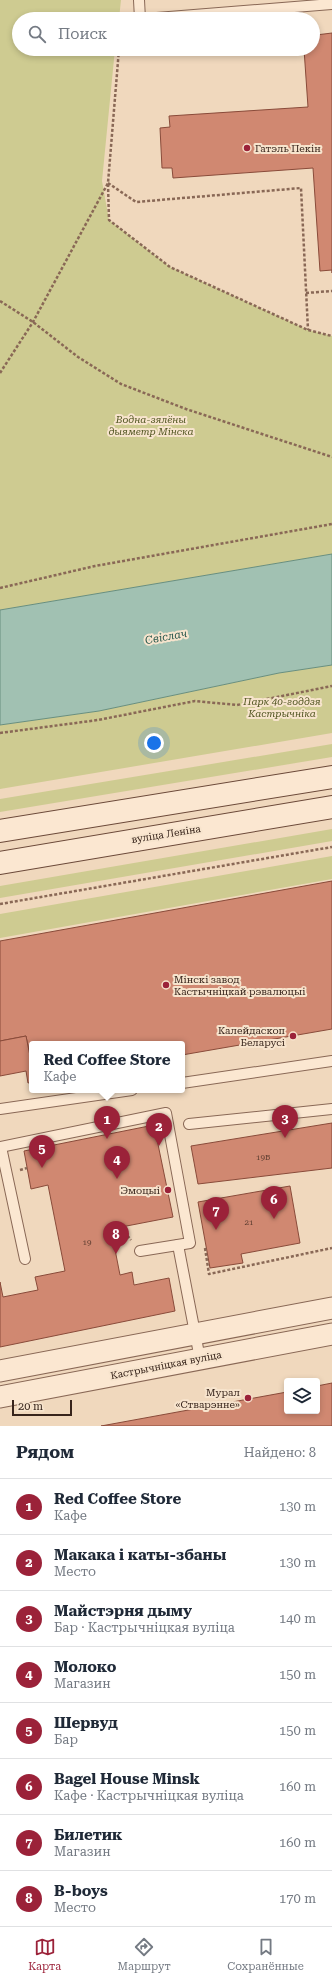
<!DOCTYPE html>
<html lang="ru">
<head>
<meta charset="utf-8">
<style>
  :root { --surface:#fff; --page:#f6f6f7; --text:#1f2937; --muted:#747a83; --line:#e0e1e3; --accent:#9b2239 }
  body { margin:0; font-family:"Roboto Serif",serif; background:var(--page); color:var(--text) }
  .controls { position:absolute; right:12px; bottom:12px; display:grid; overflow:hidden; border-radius:4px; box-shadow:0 2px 6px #0003 }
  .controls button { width:36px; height:36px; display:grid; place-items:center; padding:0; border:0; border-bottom:1px solid var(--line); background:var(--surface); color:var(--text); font:20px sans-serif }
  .scale { position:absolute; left:12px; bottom:10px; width:60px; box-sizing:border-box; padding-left:4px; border:2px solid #37241b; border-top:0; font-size:11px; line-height:14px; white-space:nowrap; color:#37241b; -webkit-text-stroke:3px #f7e4cd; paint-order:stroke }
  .you { position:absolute; left:154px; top:743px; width:14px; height:14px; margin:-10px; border:3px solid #fff; border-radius:50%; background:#1a73e8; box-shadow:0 0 0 6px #1a73e833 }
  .badge { display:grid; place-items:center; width:26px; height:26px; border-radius:50%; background:var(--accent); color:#fff; font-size:13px; font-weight:700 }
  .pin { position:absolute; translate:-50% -33px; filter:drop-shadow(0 1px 2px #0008) }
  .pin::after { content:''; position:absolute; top:21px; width:14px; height:12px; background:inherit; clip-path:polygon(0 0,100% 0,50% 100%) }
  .popup { position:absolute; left:29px; top:1041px; width:156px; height:52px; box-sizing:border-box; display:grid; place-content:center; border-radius:4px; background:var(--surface); filter:drop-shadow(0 1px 3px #0005); font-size:13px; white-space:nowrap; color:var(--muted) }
  .popup b { font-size:15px; color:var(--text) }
  .popup::after { content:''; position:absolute; left:50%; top:100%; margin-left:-8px; border:8px solid transparent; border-top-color:var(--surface) }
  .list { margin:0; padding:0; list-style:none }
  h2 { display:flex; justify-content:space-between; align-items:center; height:52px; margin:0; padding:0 16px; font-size:17px }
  h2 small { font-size:13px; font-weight:400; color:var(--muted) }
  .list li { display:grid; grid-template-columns:26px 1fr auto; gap:12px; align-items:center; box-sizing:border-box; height:56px; padding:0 16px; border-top:1px solid var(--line) }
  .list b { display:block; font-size:15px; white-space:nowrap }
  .list p { margin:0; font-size:13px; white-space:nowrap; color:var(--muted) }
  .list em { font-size:13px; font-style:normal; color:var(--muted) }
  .icon { flex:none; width:22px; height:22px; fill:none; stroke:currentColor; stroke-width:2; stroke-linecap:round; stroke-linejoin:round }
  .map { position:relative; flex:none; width:332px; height:1426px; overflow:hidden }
  .search { position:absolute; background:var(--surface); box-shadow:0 2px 6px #0003; left:12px; right:12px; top:12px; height:44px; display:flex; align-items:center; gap:10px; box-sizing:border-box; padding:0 14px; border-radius:22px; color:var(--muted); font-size:15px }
  .sheet { height:500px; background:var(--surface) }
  nav { display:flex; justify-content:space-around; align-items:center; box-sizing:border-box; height:56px; border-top:1px solid var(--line); background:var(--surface); font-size:11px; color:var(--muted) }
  nav a { display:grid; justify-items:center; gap:2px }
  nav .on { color:var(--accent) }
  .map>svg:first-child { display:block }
  .green { fill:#cecb91 }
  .water { fill:#a1c1b2; stroke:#688f7f }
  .building { fill:#d08871; stroke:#894b3a }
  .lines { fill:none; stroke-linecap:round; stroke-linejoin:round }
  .lane-casing { stroke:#896856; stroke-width:12 }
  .street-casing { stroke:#896856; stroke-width:23 }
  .secondary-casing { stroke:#6b4939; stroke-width:24 }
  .path { stroke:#896856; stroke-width:2.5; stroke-dasharray:3 2; stroke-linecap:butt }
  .lane { stroke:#fbe7d1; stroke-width:10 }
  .street { stroke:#fbe7d1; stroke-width:21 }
  .secondary { stroke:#fbe7d1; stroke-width:22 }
  .poi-dot { fill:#9b2239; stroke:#f7e4cd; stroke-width:1.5 }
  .labels { text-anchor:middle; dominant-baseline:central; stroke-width:4; stroke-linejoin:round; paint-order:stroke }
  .number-label { font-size:8px; fill:#5d3d30 }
  .poi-label { font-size:10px; fill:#37241b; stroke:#f7e4cd; text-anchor:end }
  .park-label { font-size:10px; font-style:italic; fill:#515521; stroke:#f7e4cd }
  .street-label { font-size:10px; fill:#37241b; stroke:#f7e4cd }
  .water-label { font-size:11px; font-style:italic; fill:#29584d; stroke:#f7e4cd }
</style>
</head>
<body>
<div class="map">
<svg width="332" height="1426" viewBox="0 0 332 1426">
  <rect width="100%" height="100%" fill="#f0d8bd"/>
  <g class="green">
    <path d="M0,0H121L119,19H19V49H115L102,181L109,220L170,267L308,330L332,336V554L0,610Z"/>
    <path d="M332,665V733L0,789V725L99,711L279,673Z"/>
    <path d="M332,744V757L0,812V799Z"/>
    <path d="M332,829V841L0,898V886Z"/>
    <path d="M332,856V879L0,938V914Z"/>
  </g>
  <path class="water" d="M332,554V665L279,673L99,711L0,725V610Z"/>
  <g class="building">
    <path d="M332,33V273V270L320,271L313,168L173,178L172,168H162L160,128L170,127L169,116L308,107L304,49H313V43H316V35Z"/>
    <path d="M332,881V1029L182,1055V1044H32V1066L26,1036L0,1041V941Z"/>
    <path d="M26,1036L32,1066V1082L28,1083L26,1071L0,1076V1041Z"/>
    <path d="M332,1123V1168L198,1184L191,1146Z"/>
    <path d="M154,1125L173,1217L111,1229L120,1275L132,1272L134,1285L169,1278L175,1311L0,1347V1282L3,1297L38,1290L35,1277L65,1271L48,1185L31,1189L24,1151Z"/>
    <path d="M290,1186L300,1243L241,1254L243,1263L210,1268L198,1202Z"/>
    <path d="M332,1383V1426H101L287,1392V1411H317V1386Z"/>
  </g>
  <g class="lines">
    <g class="lane-casing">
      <g id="lane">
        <path d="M139,0L140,19"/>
        <path d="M144,19L332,4"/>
        <path d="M182,1083L332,1061"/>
        <path d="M0,1109L132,1090"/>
        <path d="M189,1124L332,1109"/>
        <path d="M0,1147L166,1113L190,1243L140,1251"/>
        <path d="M1,1147L25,1259"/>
        <path d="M178,1245L200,1359"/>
      </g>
    </g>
    <g class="street-casing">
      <g id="street">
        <path d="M0,1371L332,1308"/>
        <path d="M0,1397L332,1334"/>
      </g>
    </g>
    <g class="secondary-casing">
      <g id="secondary">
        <path d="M0,831L332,777"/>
        <path d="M0,863L332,807"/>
      </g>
    </g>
    <g class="path">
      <path d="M108,183L136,202L301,188L308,330"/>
      <path d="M108,184L109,220L170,267L308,330L332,336"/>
      <path d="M306,293L332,291"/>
      <path d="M0,301L33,322L78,357L121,384L186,409L332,457"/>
      <path d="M0,373L33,322L108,183L119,49"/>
      <path d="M0,588L95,566L332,524"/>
      <path d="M0,733L98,720L195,701L237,705L332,686"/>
      <path d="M0,904L332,847"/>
      <path d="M20,1170L27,1168"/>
      <path d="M121,1228L131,1240"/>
      <path d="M205,1248L209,1274L332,1248"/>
    </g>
    <use href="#lane" class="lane"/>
    <use href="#street" class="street"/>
    <use href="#secondary" class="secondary"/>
  </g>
  <g class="poi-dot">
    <circle cx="247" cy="148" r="4"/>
    <circle cx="166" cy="985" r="4"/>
    <circle cx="293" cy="1036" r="4"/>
    <circle cx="168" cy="1190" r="4"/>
    <circle cx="248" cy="1398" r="4"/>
  </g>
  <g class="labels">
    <g class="number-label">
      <text x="263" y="1157">19Б</text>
      <text x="249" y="1222">21</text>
      <text x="87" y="1242">19</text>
    </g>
    <g class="poi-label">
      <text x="255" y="148" text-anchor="start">Гатэль Пекін</text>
      <text x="174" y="979" text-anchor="start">Мінскі завод<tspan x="174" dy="12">Кастычніцкай рэвалюцыі</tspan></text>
      <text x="285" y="1030">Калейдаскоп<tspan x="285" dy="12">Беларусі</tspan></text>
      <text x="160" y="1190">Эмоцыі</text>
      <text x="240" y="1392">Мурал<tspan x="240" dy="12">«Стварэнне»</tspan></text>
    </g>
    <g class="park-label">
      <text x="151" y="419">Водна-зялёны<tspan x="151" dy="12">дыяметр Мінска</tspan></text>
      <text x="282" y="701">Парк 40-годдзя<tspan x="282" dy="12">Кастрычніка</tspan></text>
    </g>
    <g class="street-label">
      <text transform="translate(166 834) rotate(-9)">вуліца Леніна</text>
      <text transform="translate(166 1365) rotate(-11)">Кастрычніцкая вуліца</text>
    </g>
    <g class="water-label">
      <text transform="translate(166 637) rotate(-10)">Свіслач</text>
    </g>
  </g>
</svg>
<div class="controls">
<button><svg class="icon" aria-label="layers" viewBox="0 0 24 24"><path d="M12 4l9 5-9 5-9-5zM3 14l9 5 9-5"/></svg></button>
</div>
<div class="scale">20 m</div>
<div class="you"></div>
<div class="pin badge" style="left:107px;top:1139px">1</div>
<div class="popup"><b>Red Coffee Store</b>Кафе</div>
<div class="pin badge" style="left:159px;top:1146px">2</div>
<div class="pin badge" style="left:285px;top:1138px">3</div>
<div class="pin badge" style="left:117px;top:1179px">4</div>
<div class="pin badge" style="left:42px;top:1168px">5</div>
<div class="pin badge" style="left:274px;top:1219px">6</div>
<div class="pin badge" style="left:216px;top:1230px">7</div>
<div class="pin badge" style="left:116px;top:1254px">8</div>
<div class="search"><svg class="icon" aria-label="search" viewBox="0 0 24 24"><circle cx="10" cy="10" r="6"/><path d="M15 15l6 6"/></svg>Поиск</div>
</div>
<section class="sheet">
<h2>Рядом<small>Найдено: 8</small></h2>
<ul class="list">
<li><span class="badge">1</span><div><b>Red Coffee Store</b><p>Кафе</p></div><em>130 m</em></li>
<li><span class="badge">2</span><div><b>Макака і каты-збаны</b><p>Место</p></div><em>130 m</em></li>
<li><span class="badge">3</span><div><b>Майстэрня дыму</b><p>Бар · Кастрычніцкая вуліца</p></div><em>140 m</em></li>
<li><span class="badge">4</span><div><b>Молоко</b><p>Магазин</p></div><em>150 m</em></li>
<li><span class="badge">5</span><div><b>Шервуд</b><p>Бар</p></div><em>150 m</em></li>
<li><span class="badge">6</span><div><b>Bagel House Minsk</b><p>Кафе · Кастрычніцкая вуліца</p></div><em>160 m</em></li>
<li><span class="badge">7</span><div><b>Билетик</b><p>Магазин</p></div><em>160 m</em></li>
<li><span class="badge">8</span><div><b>B-boys</b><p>Место</p></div><em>170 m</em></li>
</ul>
</section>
<nav>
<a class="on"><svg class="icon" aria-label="map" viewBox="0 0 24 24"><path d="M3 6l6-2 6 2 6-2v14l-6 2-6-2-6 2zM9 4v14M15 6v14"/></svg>Карта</a>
<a><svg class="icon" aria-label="directions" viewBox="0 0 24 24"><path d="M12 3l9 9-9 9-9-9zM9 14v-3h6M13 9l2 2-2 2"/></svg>Маршрут</a>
<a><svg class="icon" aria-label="saved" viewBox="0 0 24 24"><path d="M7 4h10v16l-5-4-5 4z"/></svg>Сохранённые</a>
</nav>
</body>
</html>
